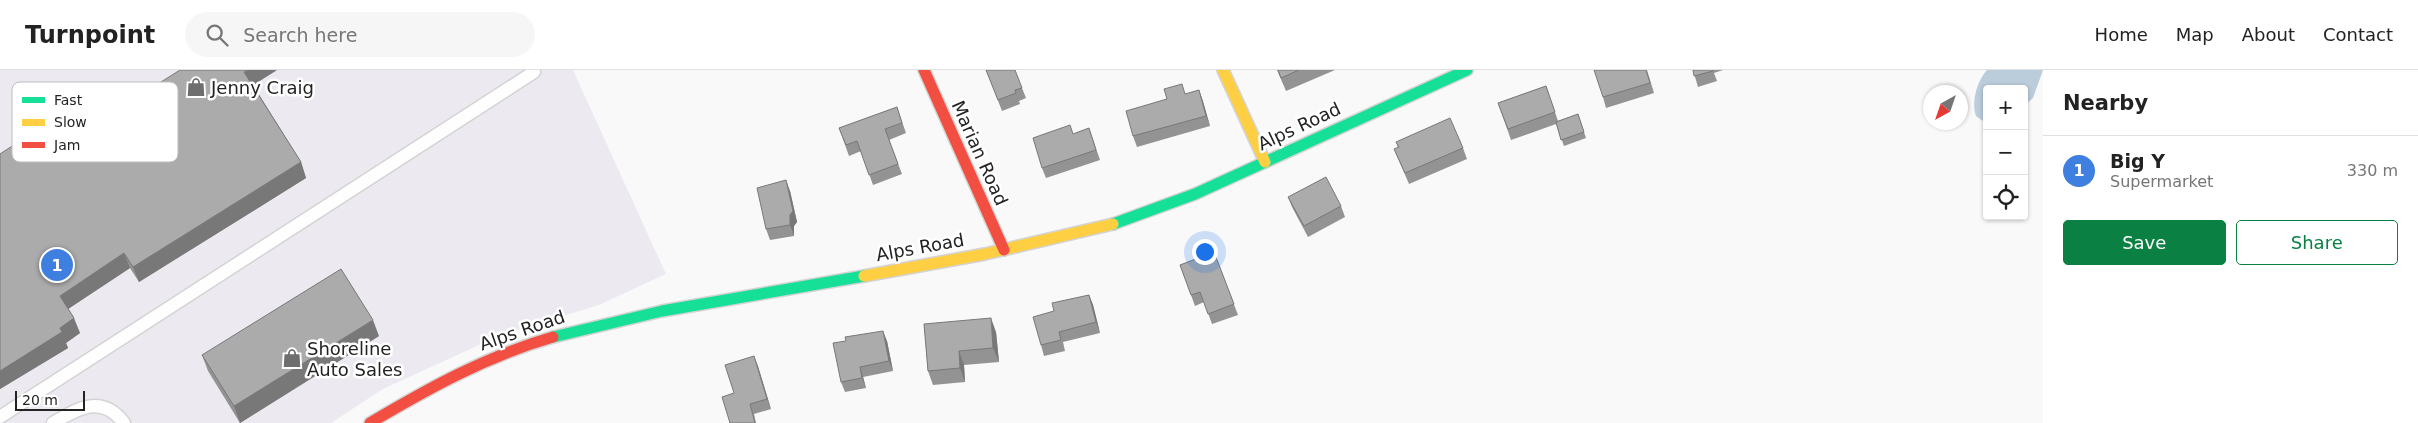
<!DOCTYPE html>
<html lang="en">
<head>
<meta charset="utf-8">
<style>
  :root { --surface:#fff; --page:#f6f6f6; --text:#222; --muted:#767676; --line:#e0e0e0; --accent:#0b8043 }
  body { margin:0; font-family:"DejaVu Sans",sans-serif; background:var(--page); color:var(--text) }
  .controls { position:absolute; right:15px; top:15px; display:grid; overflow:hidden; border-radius:5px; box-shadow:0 1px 4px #0004 }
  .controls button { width:45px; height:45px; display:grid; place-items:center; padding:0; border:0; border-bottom:1px solid var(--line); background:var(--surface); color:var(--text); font:25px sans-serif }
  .compass { position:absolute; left:1923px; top:15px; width:45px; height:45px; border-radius:50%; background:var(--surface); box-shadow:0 1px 4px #0004; rotate:220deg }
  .scale { position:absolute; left:15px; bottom:12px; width:70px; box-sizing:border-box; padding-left:5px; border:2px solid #242324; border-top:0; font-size:14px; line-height:18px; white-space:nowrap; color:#242324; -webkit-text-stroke:4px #fff; paint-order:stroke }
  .you { position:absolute; left:1204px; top:181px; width:18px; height:18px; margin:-12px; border:4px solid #fff; border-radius:50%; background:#1a73e8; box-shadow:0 0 0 8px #1a73e833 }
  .badge { display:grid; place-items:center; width:32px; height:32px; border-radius:50%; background:var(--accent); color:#fff; font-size:16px; font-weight:700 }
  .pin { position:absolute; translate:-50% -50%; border:2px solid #fff; box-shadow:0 1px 5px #0006 }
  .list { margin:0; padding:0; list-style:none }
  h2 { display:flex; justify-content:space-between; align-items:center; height:65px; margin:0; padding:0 20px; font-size:21px }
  h2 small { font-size:16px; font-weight:400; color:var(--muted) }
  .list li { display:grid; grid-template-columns:32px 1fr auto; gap:15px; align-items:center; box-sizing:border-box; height:70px; padding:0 20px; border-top:1px solid var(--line) }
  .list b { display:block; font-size:19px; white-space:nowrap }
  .list p { margin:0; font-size:16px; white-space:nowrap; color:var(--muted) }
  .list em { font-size:16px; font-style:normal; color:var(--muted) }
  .actions { display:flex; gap:10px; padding:15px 20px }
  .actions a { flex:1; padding:11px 0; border:1px solid var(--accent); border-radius:5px; text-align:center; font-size:18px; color:var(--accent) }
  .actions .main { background:var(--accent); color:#fff }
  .icon { flex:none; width:28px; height:28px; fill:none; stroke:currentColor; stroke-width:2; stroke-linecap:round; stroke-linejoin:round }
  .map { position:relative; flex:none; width:2043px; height:353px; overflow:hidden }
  header { display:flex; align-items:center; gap:30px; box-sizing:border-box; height:70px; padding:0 25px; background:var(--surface); border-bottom:1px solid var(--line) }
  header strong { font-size:24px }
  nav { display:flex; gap:28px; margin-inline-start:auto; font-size:18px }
  .search { width:350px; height:45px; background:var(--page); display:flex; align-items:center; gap:12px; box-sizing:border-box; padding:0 18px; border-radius:28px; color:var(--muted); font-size:19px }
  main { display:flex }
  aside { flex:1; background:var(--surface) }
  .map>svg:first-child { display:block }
  .built { fill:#eceaf0 }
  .water { fill:#bbccdb }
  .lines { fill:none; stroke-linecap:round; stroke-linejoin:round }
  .lane-casing { stroke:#d3d3d4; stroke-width:15 }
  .fast-casing { stroke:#d3d3d4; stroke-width:14 }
  .slow-casing { stroke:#d3d3d4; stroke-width:14 }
  .jam-casing { stroke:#d3d3d4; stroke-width:14 }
  .lane { stroke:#fefefe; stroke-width:12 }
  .fast { stroke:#16e098; stroke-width:11 }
  .slow { stroke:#ffcf43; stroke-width:11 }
  .jam { stroke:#f24e42; stroke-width:11 }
  .wall { fill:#939394 }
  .shaded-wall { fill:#787878 }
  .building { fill:#ababac; stroke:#787878 }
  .labels { text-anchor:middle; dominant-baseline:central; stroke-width:5; stroke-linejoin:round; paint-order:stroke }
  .poi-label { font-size:18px; fill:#242324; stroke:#fff; text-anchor:start }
  .street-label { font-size:18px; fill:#242324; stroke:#fff }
  .key { fill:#fff; stroke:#bdbdbd; stroke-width:1 }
  .key-label { font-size:14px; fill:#242324 }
</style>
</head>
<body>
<header>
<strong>Turnpoint</strong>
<div class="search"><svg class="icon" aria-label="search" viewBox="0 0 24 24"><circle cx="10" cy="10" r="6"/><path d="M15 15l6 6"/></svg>Search here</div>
<nav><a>Home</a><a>Map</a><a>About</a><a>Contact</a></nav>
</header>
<main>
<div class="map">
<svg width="2043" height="353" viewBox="0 0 2043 353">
  <rect width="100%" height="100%" fill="#f9f9fa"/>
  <path class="built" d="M0,0H573L666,204L599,235L501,265L383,319L331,353H0Z"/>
  <path class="water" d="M1987,0H2043L2033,28L2024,36V19H1987V54L1976,46C1971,32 1977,11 1987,0Z"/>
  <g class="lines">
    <g class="lane-casing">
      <g id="lane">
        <path d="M0,347L534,2"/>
        <path d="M53,353C78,338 102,324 124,353"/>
      </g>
    </g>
    <g class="fast-casing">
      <g id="fast">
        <path d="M1113,154L1195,124L1467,0"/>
        <path d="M553,267L662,241L864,206"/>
      </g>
    </g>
    <g class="slow-casing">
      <g id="slow">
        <path d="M1223,0L1265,92"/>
        <path d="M864,206L985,184L1113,154"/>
      </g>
    </g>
    <g class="jam-casing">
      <g id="jam">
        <path d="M924,0L1004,180"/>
        <path d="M370,353C429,318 487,286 553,267"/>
      </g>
    </g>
    <use href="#lane" class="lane"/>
    <use href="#fast" class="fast"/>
    <use href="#slow" class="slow"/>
    <use href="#jam" class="jam"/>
  </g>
  <g class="wall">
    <path d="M277,0L253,15L301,92L306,108L139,212L130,198L68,239L80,263L66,273L68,278L0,319L55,79Z"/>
    <path d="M986,0L1022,18L1026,28L1019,31L1020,34L1002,41Z"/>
    <path d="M1277,0H1335L1286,21Z"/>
    <path d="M1647,0L1654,23L1606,38L1603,27Z"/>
    <path d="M1693,0H1723L1714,3L1717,11L1698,17Z"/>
    <path d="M1546,16L1558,51L1578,44L1586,68L1564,76L1556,54L1511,70L1498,33Z"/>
    <path d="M1199,20L1210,56L1137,77L1133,66L1186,24Z"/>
    <path d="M897,37L906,63L889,70L902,104L873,115L861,81L849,86L839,58Z"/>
    <path d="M1089,58L1100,90L1046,108L1042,98L1073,64Z"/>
    <path d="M1396,72L1463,78L1467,89L1409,114L1394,79L1398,78Z"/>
    <path d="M790,121L797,152L794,156V166L770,170L766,159Z"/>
    <path d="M1288,127L1341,136L1345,147L1308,167L1292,137Z"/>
    <path d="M1214,182L1238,245L1212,254L1204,232L1195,236L1180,195Z"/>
    <path d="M1089,225L1093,235L1100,263L1063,272L1065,281L1044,286L1041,275L1054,241Z"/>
    <path d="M924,254L996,262L999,292L964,295L965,312L933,315L928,301Z"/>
    <path d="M379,266L240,353L208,301L202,285Z"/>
    <path d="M887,271L893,301L863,307L866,318L845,322L841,312Z"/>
    <path d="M754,286L771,339L754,344L756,353H730Z"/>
  </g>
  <g class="shaded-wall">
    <path d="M248,0H277L250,17L244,2Z"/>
    <path d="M1199,20L1203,31L1210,56L1206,46Z"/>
    <path d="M301,92L306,108L139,212L133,197Z"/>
    <path d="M786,110L790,121L797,152L794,156V166L790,155Z"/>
    <path d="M124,183L130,198L65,241L60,226Z"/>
    <path d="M1089,225L1093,235L1100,263L1096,252Z"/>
    <path d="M74,248L80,263L66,273L68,278L0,319V301Z"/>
    <path d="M991,248L996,262L999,292L993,278Z"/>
    <path d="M373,250L379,266L240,353L234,336Z"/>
    <path d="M883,261L887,271L893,301L889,291Z"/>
    <path d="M959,281L964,295L965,312L960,298Z"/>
    <path d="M754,286L758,296L771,339L767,329Z"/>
    <path d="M860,297L863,307L866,318L862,308Z"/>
  </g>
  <g class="building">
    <path d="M180,0H248L244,2L301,92L133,197L124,183L60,226L74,248L60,258L62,262L0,301V84L23,69L55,79Z"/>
    <path d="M986,0H1015L1022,18L1015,20L1016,23L998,30Z"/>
    <path d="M1278,0H1299L1281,8Z"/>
    <path d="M1594,0H1646L1650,13L1603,27Z"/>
    <path d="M1693,0H1713V1L1694,6Z"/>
    <path d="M1182,14L1185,24L1199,20L1206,46L1133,66L1126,41L1167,29L1164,19Z"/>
    <path d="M1546,16L1555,42L1508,59L1498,33Z"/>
    <path d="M897,37L902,53L885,59L898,94L869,105L857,71L846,75L839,58Z"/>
    <path d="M1578,44L1584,62L1561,70L1556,52Z"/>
    <path d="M1450,48L1463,78L1405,103L1394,79L1399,77L1396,72Z"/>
    <path d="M1070,55L1073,64L1089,58L1096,80L1042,98L1033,68Z"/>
    <path d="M1326,107L1341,136L1304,156L1288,127Z"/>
    <path d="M786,110L793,141L790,145V155L766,159L757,118Z"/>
    <path d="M1214,182L1234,234L1208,244L1200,222L1191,225L1180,195Z"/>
    <path d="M341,199L373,250L234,336L202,285Z"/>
    <path d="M1089,225L1096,252L1059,262L1061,270L1041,275L1033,247L1054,241L1052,233Z"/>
    <path d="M991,248L993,278L959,281L960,298L928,301L924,254Z"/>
    <path d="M883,261L889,291L860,297L862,308L841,312L833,273L846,271L845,267Z"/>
    <path d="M754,286L767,329L750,334L755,353H730L722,327L734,323L725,295Z"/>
  </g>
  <defs>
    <g id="shop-bare" transform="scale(1.5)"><path d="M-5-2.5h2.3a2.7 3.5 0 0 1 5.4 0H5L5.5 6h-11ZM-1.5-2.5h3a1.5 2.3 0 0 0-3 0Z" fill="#6f6e6f" stroke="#fff" stroke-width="2.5" paint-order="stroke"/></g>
  </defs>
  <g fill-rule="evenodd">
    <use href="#shop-bare" x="196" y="17"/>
    <use href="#shop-bare" x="292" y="288"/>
  </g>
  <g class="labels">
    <g class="poi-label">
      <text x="211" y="17">Jenny Craig</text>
      <text x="307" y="278">Shoreline<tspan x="307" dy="21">Auto Sales</tspan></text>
    </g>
    <g class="street-label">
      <text transform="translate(1299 56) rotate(-25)">Alps Road</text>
      <text transform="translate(980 83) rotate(66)">Marian Road</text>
      <text transform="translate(920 177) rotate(-10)">Alps Road</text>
      <text transform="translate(522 260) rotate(-19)">Alps Road</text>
    </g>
  </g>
  <rect x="12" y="12" width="166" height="80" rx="8" class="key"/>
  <rect x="22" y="27" width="23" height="6" fill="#16e098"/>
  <rect x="22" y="49" width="23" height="7" fill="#ffcf43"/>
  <rect x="22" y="72" width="23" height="6" fill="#f24e42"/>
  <g class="key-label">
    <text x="54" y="35">Fast</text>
    <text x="54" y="57">Slow</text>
    <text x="54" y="80">Jam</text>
  </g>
</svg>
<div class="controls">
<button>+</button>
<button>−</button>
<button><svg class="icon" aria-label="locate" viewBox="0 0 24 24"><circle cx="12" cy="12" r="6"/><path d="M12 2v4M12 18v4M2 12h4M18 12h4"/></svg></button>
</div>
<svg class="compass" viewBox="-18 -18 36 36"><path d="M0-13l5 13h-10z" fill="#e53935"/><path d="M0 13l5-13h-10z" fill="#767676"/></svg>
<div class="scale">20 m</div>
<div class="you"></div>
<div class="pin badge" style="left:57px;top:195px;background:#3f7fe0">1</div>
</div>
<aside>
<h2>Nearby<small></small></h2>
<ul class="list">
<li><span class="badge" style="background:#3f7fe0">1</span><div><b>Big Y</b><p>Supermarket</p></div><em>330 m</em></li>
</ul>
<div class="actions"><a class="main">Save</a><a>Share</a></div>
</aside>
</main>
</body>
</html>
